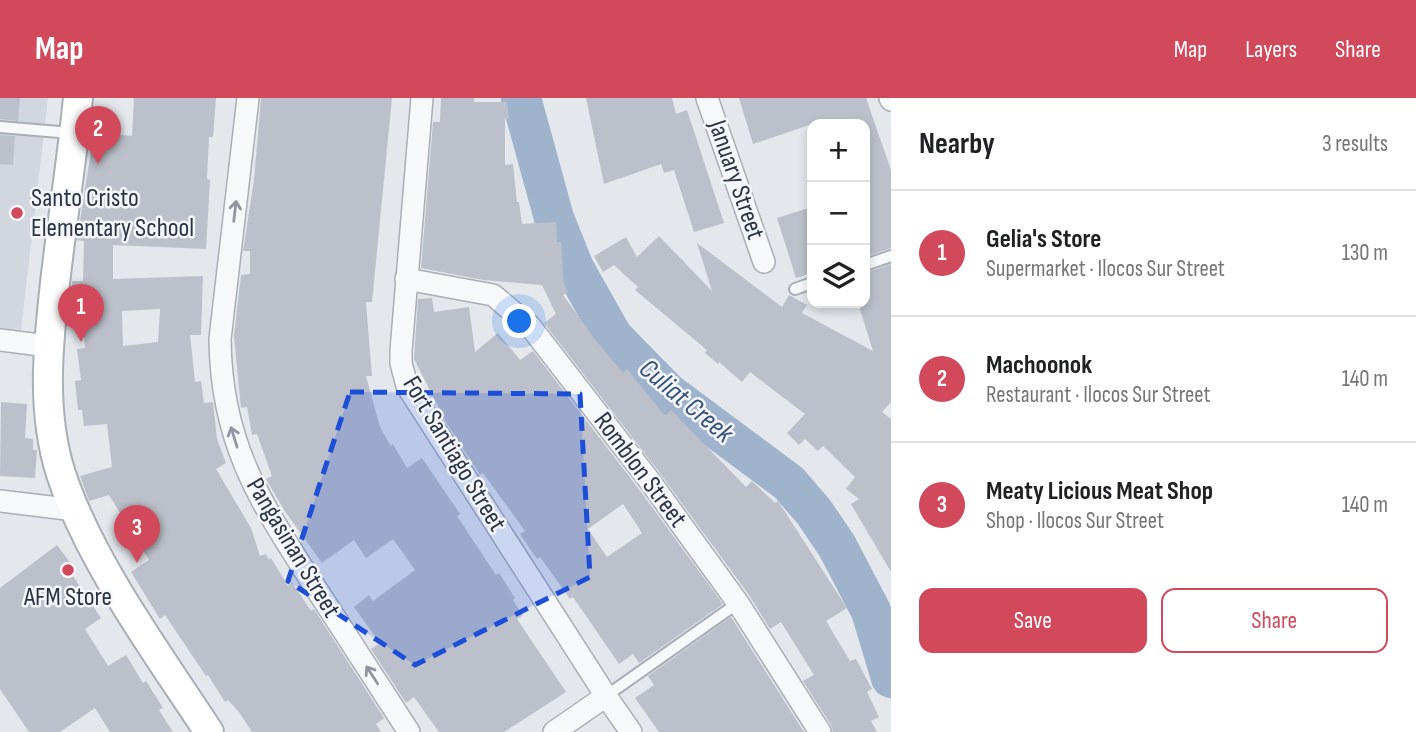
<!DOCTYPE html>
<html lang="en">
<head>
<meta charset="utf-8">
<style>
  :root { --surface:#fff; --page:#f6f6f6; --text:#202124; --muted:#757577; --line:#e0e0e0; --accent:#d1495b }
  body { margin:0; font-family:"Sofia Sans Condensed",sans-serif; background:var(--page); color:var(--text) }
  .controls { position:absolute; right:21px; top:21px; display:grid; overflow:hidden; border-radius:14px; box-shadow:0 4px 10px #0003 }
  .controls button { width:63px; height:63px; display:grid; place-items:center; padding:0; border:0; border-bottom:2px solid var(--line); background:var(--surface); color:var(--text); font:35px sans-serif }
  .you { position:absolute; left:520px; top:224px; width:24px; height:24px; margin:-18px; border:5px solid #fff; border-radius:50%; background:#1a73e8; box-shadow:0 0 0 10px #1a73e833 }
  .badge { display:grid; place-items:center; width:46px; height:46px; border-radius:50%; background:var(--accent); color:#fff; font-size:23px; font-weight:700 }
  .pin { position:absolute; translate:-50% -58px; filter:drop-shadow(0 2px 4px #0008) }
  .pin::after { content:''; position:absolute; top:37px; width:24px; height:21px; background:inherit; clip-path:polygon(0 0,100% 0,50% 100%) }
  .list { margin:0; padding:0; list-style:none }
  h2 { display:flex; justify-content:space-between; align-items:center; height:91px; margin:0; padding:0 28px; font-size:30px }
  h2 small { font-size:23px; font-weight:400; color:var(--muted) }
  .list li { display:grid; grid-template-columns:46px 1fr auto; gap:21px; align-items:center; box-sizing:border-box; height:126px; padding:0 28px; border-top:2px solid var(--line) }
  .list b { display:block; font-size:26px; white-space:nowrap }
  .list p { margin:0; font-size:23px; white-space:nowrap; color:var(--muted) }
  .list em { font-size:23px; font-style:normal; color:var(--muted) }
  .actions { display:flex; gap:14px; padding:21px 28px }
  .actions a { flex:1; padding:16px 0; border:2px solid var(--accent); border-radius:14px; text-align:center; font-size:24px; color:var(--accent) }
  .actions .main { background:var(--accent); color:#fff }
  .icon { flex:none; width:38px; height:38px; fill:none; stroke:currentColor; stroke-width:2; stroke-linecap:round; stroke-linejoin:round }
  .map { position:relative; flex:none; width:891px; height:634px; overflow:hidden }
  header { display:flex; align-items:center; gap:42px; box-sizing:border-box; height:98px; padding:0 35px; background:var(--accent); color:#fff }
  header strong { font-size:33px }
  nav { display:flex; gap:38px; margin-inline-start:auto; font-size:24px }
  main { display:flex }
  aside { flex:1; background:var(--surface) }
  .map>svg:first-child { display:block }
  .built { fill:#d2d6de }
  .lines { fill:none; stroke-linecap:round; stroke-linejoin:round }
  .river { stroke:#9fb4cc; stroke-width:40 }
  .building { fill:#bbc0ca; fill-rule:evenodd }
  .lane-casing { stroke:#a9aeb7; stroke-width:14 }
  .street-casing { stroke:#a9aeb7; stroke-width:24 }
  .secondary-casing { stroke:#a9aeb7; stroke-width:32 }
  .lane { stroke:#f7f8fa; stroke-width:10 }
  .street { stroke:#f7f8fa; stroke-width:21 }
  .secondary { stroke:#fff; stroke-width:28 }
  .oneway { stroke:#9196a0 }
  .marked { fill:#1d4ed8; fill-opacity:0.2; stroke:#1d4ed8; stroke-width:5; stroke-dasharray:14 9; stroke-linejoin:round }
  .poi-dot { fill:#d1495b; stroke:#f4f6f9; stroke-width:2.5 }
  .labels { text-anchor:middle; dominant-baseline:central; stroke-width:5; stroke-linejoin:round; paint-order:stroke }
  .street-label { font-size:26px; fill:#2b3445; stroke:#f4f6f9 }
  .poi-label { font-size:26px; fill:#2b3445; stroke:#f4f6f9; text-anchor:start }
  .water-label { font-size:28px; font-style:italic; fill:#34527a; stroke:#f4f6f9 }
</style>
</head>
<body>
<header>
<strong>Map</strong>
<nav><a>Map</a><a>Layers</a><a>Share</a></nav>
</header>
<main>
<div class="map">
<svg width="891" height="634" viewBox="0 0 891 634">
  <rect width="100%" height="100%" fill="#e4e7ec"/>
  <path class="built" d="M0,0H48L21,232L0,230Z"/>
  <g class="lines">
    <path class="river" d="M521,0L554,120L574,170L613,239L668,295L789,385L814,414L837,448L871,513L891,580"/>
  </g>
  <g class="building">
    <path d="M0,0H20L18,23L0,21Z"/>
    <path d="M134,0H216L213,39H209L207,81L210,82L206,151L113,147V181L203,178L201,237H190L195,284L201,283L204,305L213,304L217,341L226,365L216,371L251,430L260,458L266,456L269,462L271,460L288,488L292,484L311,513L314,511L384,620L376,626L381,634H252L239,614L228,602L225,604L208,577L206,578L165,517L160,521L131,474L149,462L109,397L89,403L80,378L112,369L107,326L84,328L82,312H78L75,283L81,282L77,251L85,250L82,214L69,215L72,187V183H83L84,143L77,142L94,34L132,38ZM160,211L158,244L123,248L122,213Z"/>
    <path d="M261,0H392L372,204H366L372,278H366L380,329L391,348L393,346L407,370L422,360L460,416L457,418L496,477L499,475L515,500L513,502L523,517L517,521L566,594L504,634H439L414,599L406,605L371,551L380,545L354,509L369,497L373,503L415,472L393,441L366,460L354,442L322,465L284,412L266,381L272,378L257,336L252,337L247,309L241,310L234,238L241,177L250,176V153H243L254,82Z"/>
    <path d="M441,0H474V4H507L509,21H505V67L513,66L517,104H519L522,126L556,124L557,144H561L564,187L568,194L563,197L594,240L623,275L627,271L665,318L671,312L746,389L752,383L775,405L778,403L847,510L826,523L850,563L856,561L872,591L867,594L879,619L871,623L877,634H833L831,627L803,583L814,577L781,524L770,531L749,497L659,374L544,225L556,216L542,187L483,182L421,170L433,24H440Z"/>
    <path d="M586,0H672L676,16L687,12L724,125L694,134L674,72L664,75L661,66L604,86Z"/>
    <path d="M739,0H866L891,72V150L865,159V26H812L753,46Z"/>
    <path d="M0,37L15,38L13,67L0,66Z"/>
    <path d="M812,109V175L796,180L777,120Z"/>
    <path d="M659,138L712,193L697,145L782,209L789,197L807,207L802,215L873,253L858,205H865V175L891,166V304L882,314L891,321V474L851,406L859,401L846,391L855,379L823,348L818,353L805,341L799,347L787,335L805,316L750,274L742,284L719,264L718,266L705,255L707,252L635,192L638,189L614,167L603,174L594,158L626,139L637,159Z"/>
    <path d="M432,200L434,214L469,209L475,254L498,235L520,262L533,253L638,390L723,506L639,565L633,556L619,566L573,499L570,501L540,459L537,461L520,436L525,433L483,375L480,377L440,315L441,314L414,261L418,201ZM623,406L642,435L607,459L588,431Z"/>
    <path d="M1,304L27,306L25,340L33,341V352H37L35,380L0,378Z"/>
    <path d="M57,447L75,471L71,475L101,520L85,531L108,568L126,557L143,585L146,583L163,610L159,612L173,634H110L95,610L60,634H29L0,591V490Z"/>
    <path d="M731,519L804,634H659L635,600L654,587L648,578Z"/>
  </g>
  <g class="lines">
    <g class="lane-casing">
      <g id="lane">
        <path d="M0,29L71,35"/>
        <path d="M865,167L891,158"/>
        <path d="M795,191L812,185"/>
        <path d="M606,598L738,505"/>
      </g>
    </g>
    <g class="street-casing">
      <g id="street">
        <path d="M248,0L220,241C221,349 263,408 319,495C349,541 379,588 409,634"/>
        <path d="M422,0L401,253V265L407,288L606,598L631,634"/>
        <path d="M707,0L764,164"/>
        <path d="M890,0L891,2"/>
        <path d="M406,181L493,197L530,228L649,382L738,505L820,634"/>
        <path d="M0,242L48,248"/>
        <path d="M0,403L75,412"/>
        <path d="M554,634L606,598"/>
      </g>
    </g>
    <g class="secondary-casing">
      <path id="secondary" d="M78,0C72,62 62,123 55,185C48,248 41,314 61,376C90,464 158,556 209,634"/>
    </g>
    <use href="#lane" class="lane"/>
    <use href="#street" class="street"/>
    <use href="#secondary" class="secondary"/>
  </g>
  <defs><path id="oneway-shaft" d="M-6 0H5M1.5-3L5.5 0L1.5 3" fill="none" stroke-width="1.6" stroke-linecap="round" stroke-linejoin="round" transform="scale(1.75)"/></defs>
  <g class="oneway">
    <use href="#oneway-shaft" transform="translate(235 113) rotate(-83)"/>
    <use href="#oneway-shaft" transform="translate(234 339) rotate(-107)"/>
    <use href="#oneway-shaft" transform="translate(372 577) rotate(-123)"/>
  </g>
  <path class="marked" d="M350,294L580,296L590,479L415,567L288,483Z"/>
  <g class="poi-dot">
    <circle cx="17" cy="115" r="7"/>
    <circle cx="68" cy="472" r="7"/>
  </g>
  <g class="labels">
    <g class="street-label">
      <text transform="translate(736 82) rotate(71)">January Street</text>
      <text transform="translate(454 356) rotate(59)">Fort Santiago Street</text>
      <text transform="translate(640 372) rotate(53)">Romblon Street</text>
      <text transform="translate(293 450) rotate(59)">Pangasinan Street</text>
    </g>
    <g class="poi-label">
      <text x="31" y="100">Santo Cristo<tspan x="31" dy="30">Elementary School</tspan></text>
      <text x="68" y="499" text-anchor="middle">AFM Store</text>
    </g>
    <g class="water-label">
      <text transform="translate(686 303) rotate(40)">Culiat Creek</text>
    </g>
  </g>
</svg>
<div class="controls">
<button>+</button>
<button>−</button>
<button><svg class="icon" aria-label="layers" viewBox="0 0 24 24"><path d="M12 4l9 5-9 5-9-5zM3 14l9 5 9-5"/></svg></button>
</div>
<div class="you"></div>
<div class="pin badge" style="left:81px;top:244px">1</div>
<div class="pin badge" style="left:98px;top:66px">2</div>
<div class="pin badge" style="left:137px;top:465px">3</div>
</div>
<aside>
<h2>Nearby<small>3 results</small></h2>
<ul class="list">
<li><span class="badge">1</span><div><b>Gelia's Store</b><p>Supermarket · Ilocos Sur Street</p></div><em>130 m</em></li>
<li><span class="badge">2</span><div><b>Machoonok</b><p>Restaurant · Ilocos Sur Street</p></div><em>140 m</em></li>
<li><span class="badge">3</span><div><b>Meaty Licious Meat Shop</b><p>Shop · Ilocos Sur Street</p></div><em>140 m</em></li>
</ul>
<div class="actions"><a class="main">Save</a><a>Share</a></div>
</aside>
</main>
</body>
</html>
